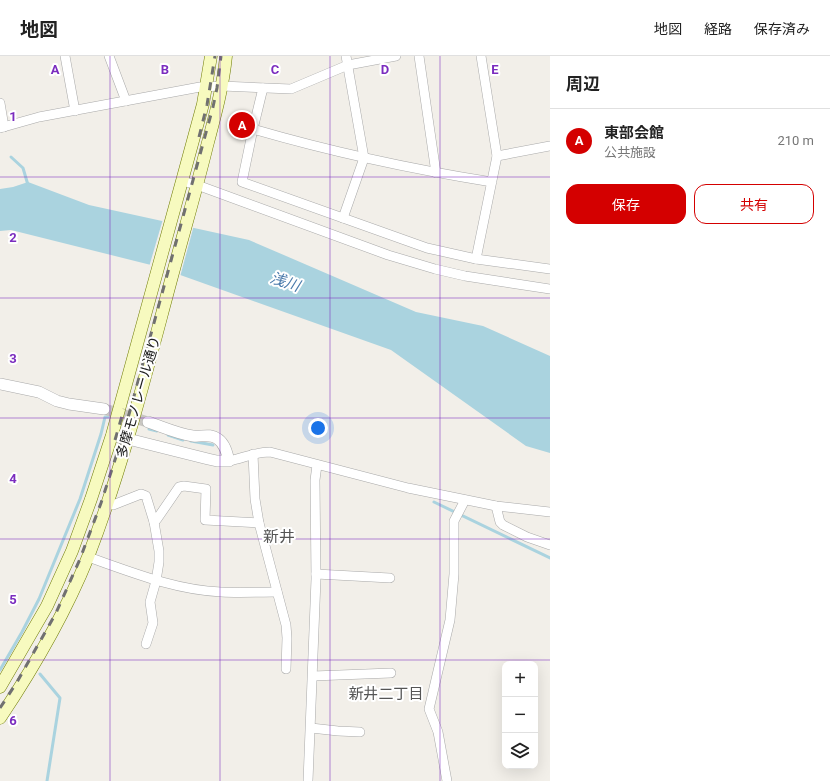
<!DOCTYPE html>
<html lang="ja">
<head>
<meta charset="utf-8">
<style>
  :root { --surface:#fff; --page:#f6f6f6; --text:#222; --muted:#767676; --line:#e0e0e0; --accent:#d40000 }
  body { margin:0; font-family:Roboto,"Noto Sans JP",sans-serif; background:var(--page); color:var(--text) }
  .controls { position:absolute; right:12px; bottom:12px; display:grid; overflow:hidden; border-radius:8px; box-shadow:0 4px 16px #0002 }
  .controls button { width:36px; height:36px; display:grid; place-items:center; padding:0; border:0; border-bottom:1px solid var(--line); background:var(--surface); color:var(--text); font:20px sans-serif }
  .you { position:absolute; left:318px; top:372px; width:14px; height:14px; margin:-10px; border:3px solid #fff; border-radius:50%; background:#1a73e8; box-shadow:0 0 0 6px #1a73e833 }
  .badge { display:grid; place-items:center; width:26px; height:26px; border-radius:50%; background:var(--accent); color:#fff; font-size:13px; font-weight:700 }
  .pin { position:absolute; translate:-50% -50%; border:2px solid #fff; box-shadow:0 1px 4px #0006 }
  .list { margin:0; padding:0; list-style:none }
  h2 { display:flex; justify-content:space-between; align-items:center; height:52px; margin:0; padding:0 16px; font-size:17px }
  h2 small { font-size:13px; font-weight:400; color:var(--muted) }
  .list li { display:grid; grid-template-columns:26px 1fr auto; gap:12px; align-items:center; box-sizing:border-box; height:64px; padding:0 16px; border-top:1px solid var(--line) }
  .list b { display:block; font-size:15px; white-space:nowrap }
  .list p { margin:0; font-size:13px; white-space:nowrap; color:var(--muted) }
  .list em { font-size:13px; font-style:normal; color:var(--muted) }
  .actions { display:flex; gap:8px; padding:12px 16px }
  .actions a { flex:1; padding:9px 0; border:1px solid var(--accent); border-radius:12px; text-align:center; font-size:14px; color:var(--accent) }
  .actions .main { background:var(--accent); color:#fff }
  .icon { flex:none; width:22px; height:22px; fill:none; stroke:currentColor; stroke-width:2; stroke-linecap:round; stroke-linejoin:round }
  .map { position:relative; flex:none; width:550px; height:725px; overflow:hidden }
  header { display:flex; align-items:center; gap:24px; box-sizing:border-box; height:56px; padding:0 20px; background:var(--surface); border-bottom:1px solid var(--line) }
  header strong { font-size:19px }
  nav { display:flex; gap:22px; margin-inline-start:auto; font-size:14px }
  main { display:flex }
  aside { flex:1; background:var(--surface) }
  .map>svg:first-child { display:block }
  .water { fill:#aad3df }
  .pier { fill:#f2efe9 }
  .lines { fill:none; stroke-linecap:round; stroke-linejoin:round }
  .stream { stroke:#aad3df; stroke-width:3 }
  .tertiary-tunnel { stroke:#c8c6c1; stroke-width:11; stroke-dasharray:11 5.5; stroke-linecap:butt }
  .minor-casing { stroke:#a9a9a9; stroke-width:10 }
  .tertiary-casing { stroke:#a9a9a9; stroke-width:12 }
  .secondary-casing { stroke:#707d05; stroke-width:13 }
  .minor { stroke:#fff; stroke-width:9 }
  .tertiary { stroke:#fff; stroke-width:11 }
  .secondary { stroke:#f7fabf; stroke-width:12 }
  .rail { stroke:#707070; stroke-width:3; stroke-dasharray:8 8; stroke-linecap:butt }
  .grid { fill:none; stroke:#7b2cbf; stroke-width:1; stroke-opacity:0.55 }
  .labels { text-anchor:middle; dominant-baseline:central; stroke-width:4; stroke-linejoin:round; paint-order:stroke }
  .street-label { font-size:14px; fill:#222; stroke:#fff }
  .water-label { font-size:15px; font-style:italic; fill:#4a7aab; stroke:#fff }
  .neighbourhood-label { font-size:15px; fill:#555; stroke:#fff }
  .quarter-label { font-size:16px; fill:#555; stroke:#fff }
  .grid-label { font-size:13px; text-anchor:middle; font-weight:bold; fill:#7b2cbf; stroke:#fff; stroke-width:4; stroke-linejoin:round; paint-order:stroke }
</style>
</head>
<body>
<header>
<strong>地図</strong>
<nav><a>地図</a><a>経路</a><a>保存済み</a></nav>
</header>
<main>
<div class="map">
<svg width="550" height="725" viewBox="0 0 550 725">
  <rect width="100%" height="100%" fill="#f2efe9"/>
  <path class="water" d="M28,126L89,149L249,184L416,256L483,270L550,300V397L526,390L391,294L155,210L11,174L0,175V133L13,131Z"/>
  <path class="pier" d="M163,163L194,169L180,221L149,211Z"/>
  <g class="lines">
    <g class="stream">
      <path d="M11,101L23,112L28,129"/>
      <path d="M149,373L157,375"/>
      <path d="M168,379L183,384"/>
      <path d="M191,385L213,389"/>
      <path d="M434,446L550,502"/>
      <path d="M0,614L22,576L39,543L80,443L101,378L105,361H108"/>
      <path d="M40,618L60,642L47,725"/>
    </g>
    <path class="tertiary-tunnel" d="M104,353L148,366"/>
    <g class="minor-casing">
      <g id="minor">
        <path d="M65,0L75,55"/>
        <path d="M109,0L126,45"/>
        <path d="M419,0L436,117"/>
        <path d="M481,0L497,100L476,203L427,192L242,126L253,73C332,96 411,113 492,126"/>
        <path d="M0,47L4,71"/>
        <path d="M0,72L39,61L200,31L222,30L291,33L348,9L396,0"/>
        <path d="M253,73L263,32"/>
        <path d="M497,100L550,90"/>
        <path d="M182,125L197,129L388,199L435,213L465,220L550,233"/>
        <path d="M343,162L364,102L346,0"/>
        <path d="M476,203L550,213"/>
        <path d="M253,398L255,443L259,467L286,569L287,582L286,613"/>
        <path d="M229,405C244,402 255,396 270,396L408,432L496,450L550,456"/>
        <path d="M107,447L113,449L141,438L146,440L154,466L159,495V506L156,525L150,546L153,567L146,588"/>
        <path d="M496,450L500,466L503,469L527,481L550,489"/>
        <path d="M154,466L157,463L179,431L184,430L206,433L205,464L259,467"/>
        <path d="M88,501C131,516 175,534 221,536C239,537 258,536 277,536"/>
        <path d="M316,518L390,522"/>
        <path d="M313,620L391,617"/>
        <path d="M311,672L338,675L360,676"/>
        <path d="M308,725L316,523L315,424L317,409"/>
        <path d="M447,725L438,676L429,653L450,564L454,518V465L465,444"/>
      </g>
    </g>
    <g class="tertiary-casing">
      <g id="tertiary">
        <path d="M0,328L39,336L57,345L69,348L104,353"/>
        <path d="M112,379L208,403L217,405H229C227,397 225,388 218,383C210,377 202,381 193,380C178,378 163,371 148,366"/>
      </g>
    </g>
    <g class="secondary-casing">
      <g id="secondary">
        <path d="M0,631L47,550L72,495L91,443L112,379L182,125L203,48L211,0"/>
        <path d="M0,662C34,611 65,558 88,501C124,408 148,309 174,213C185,172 197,131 207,90C215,60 223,31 226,0"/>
      </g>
    </g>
    <use href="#minor" class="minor"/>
    <use href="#tertiary" class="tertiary"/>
    <use href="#secondary" class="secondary"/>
    <g class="rail">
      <path d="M199,81L207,49L215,0"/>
      <path d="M115,384L124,353"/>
      <path d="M0,652L17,626L56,557L80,503L101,447L125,373L213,51L217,32L221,0"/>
    </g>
  </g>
  <path class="grid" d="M110,0V725M220,0V725M330,0V725M440,0V725M0,121H550M0,242H550M0,362H550M0,483H550M0,604H550"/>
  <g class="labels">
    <g class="street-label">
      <text transform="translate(138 341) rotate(-74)">多摩モノレール通り</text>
    </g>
    <g class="water-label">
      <text transform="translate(285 226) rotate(18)">浅川</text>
    </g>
    <g class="neighbourhood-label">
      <text x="386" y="638">新井二丁目</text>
    </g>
    <g class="quarter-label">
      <text x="279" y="480">新井</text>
    </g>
  </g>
  <g class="grid-label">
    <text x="55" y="18">A</text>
    <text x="165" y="18">B</text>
    <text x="275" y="18">C</text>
    <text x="385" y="18">D</text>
    <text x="495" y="18">E</text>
    <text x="13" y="65">1</text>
    <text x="13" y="186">2</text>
    <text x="13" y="307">3</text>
    <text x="13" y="427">4</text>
    <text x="13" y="548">5</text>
    <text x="13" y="669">6</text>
  </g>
</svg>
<div class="controls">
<button>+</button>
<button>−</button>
<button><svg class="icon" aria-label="layers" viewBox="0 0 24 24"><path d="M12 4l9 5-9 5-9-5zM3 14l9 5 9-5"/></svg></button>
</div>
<div class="you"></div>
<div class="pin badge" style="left:242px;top:69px">A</div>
</div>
<aside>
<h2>周辺<small></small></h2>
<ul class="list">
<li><span class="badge">A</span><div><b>東部会館</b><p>公共施設</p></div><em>210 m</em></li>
</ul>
<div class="actions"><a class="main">保存</a><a>共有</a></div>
</aside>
</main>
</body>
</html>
